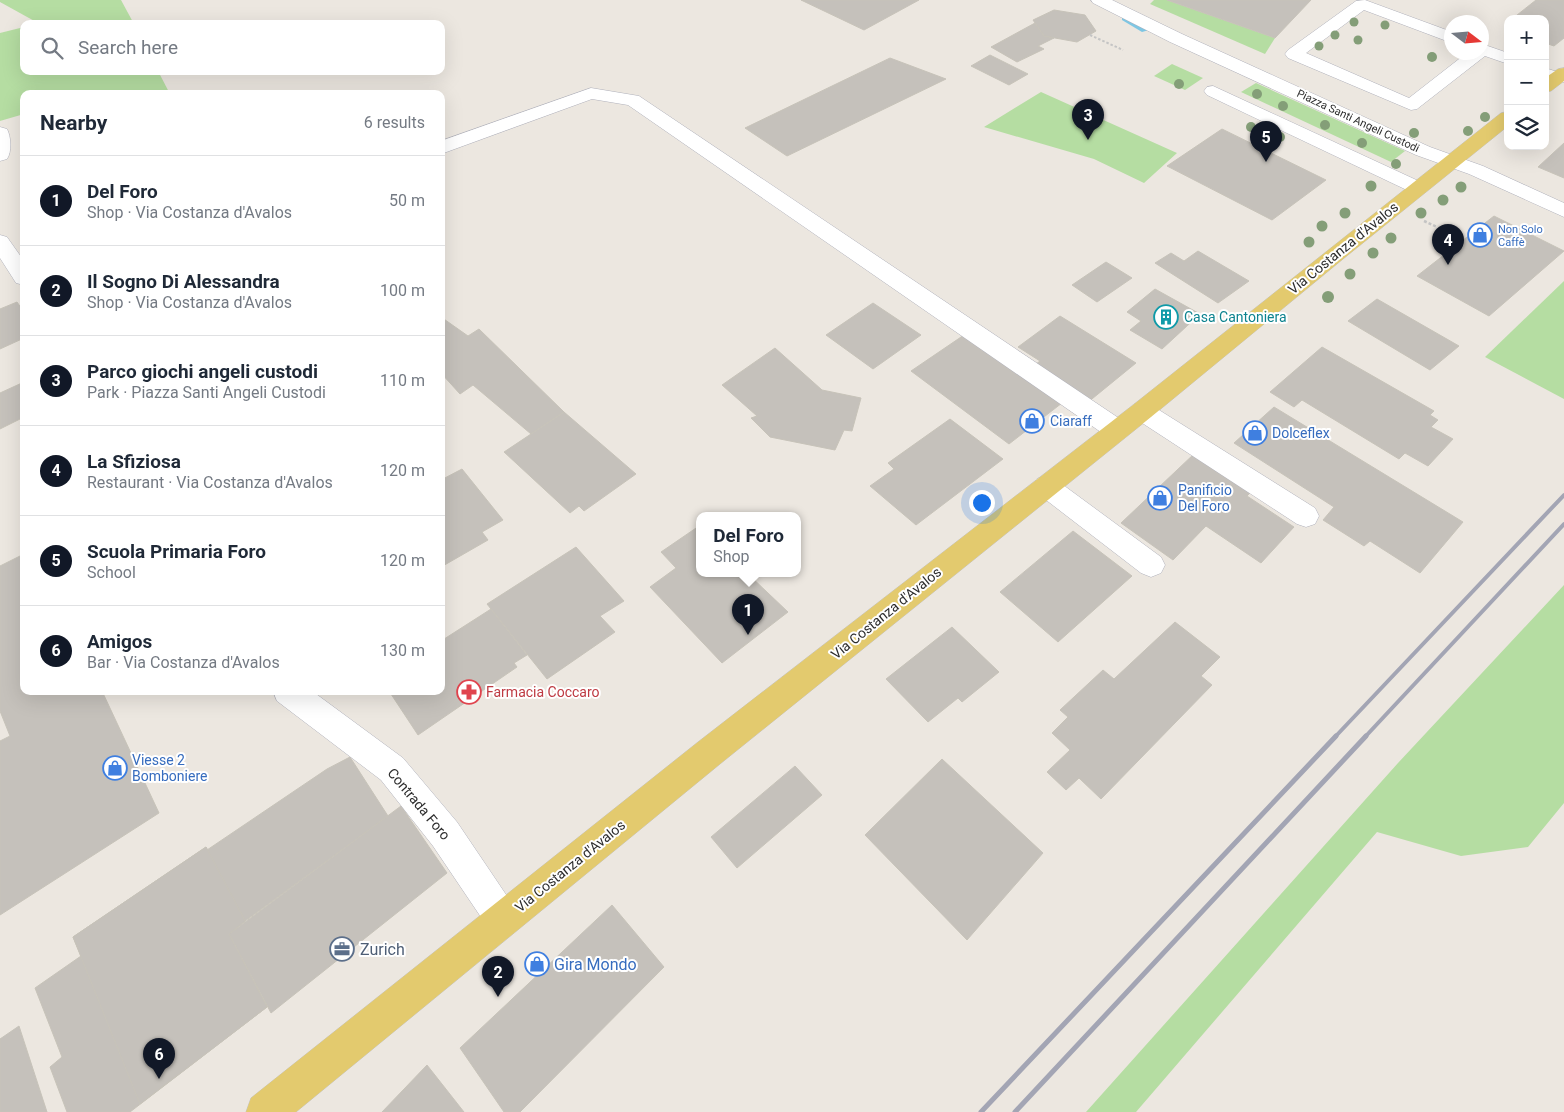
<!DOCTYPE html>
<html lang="en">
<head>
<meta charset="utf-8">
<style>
  :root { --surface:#fff; --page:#f6f6f7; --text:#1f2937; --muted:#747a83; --line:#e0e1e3; --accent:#111827 }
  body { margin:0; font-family:Roboto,sans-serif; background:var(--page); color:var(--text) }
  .controls { position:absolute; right:15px; top:15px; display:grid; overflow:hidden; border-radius:10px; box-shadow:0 5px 20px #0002 }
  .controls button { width:45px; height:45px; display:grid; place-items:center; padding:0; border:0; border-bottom:1px solid var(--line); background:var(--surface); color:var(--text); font:25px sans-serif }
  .compass { position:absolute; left:1444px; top:15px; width:45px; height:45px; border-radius:50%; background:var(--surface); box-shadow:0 5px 20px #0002; rotate:106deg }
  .you { position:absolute; left:981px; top:502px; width:18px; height:18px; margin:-12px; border:4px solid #fff; border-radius:50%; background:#1a73e8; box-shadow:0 0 0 8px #1a73e833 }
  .badge { display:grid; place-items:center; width:32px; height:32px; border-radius:50%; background:var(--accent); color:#fff; font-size:16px; font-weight:700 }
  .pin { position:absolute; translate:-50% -41px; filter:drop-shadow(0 1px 2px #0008) }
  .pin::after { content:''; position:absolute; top:26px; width:18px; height:15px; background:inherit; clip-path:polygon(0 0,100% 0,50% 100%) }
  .popup { position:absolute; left:696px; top:512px; width:105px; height:65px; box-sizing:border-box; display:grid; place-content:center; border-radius:10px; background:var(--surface); filter:drop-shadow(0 1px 4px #0005); font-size:16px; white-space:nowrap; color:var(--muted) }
  .popup b { font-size:19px; color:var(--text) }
  .popup::after { content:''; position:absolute; left:50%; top:100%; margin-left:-10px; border:10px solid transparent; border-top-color:var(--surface) }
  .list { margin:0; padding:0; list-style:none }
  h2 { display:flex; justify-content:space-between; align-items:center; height:65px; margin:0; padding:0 20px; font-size:21px }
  h2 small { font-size:16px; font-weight:400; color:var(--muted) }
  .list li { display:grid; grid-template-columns:32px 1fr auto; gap:15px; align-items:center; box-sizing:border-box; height:90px; padding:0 20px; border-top:1px solid var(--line) }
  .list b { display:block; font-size:19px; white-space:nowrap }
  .list p { margin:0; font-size:16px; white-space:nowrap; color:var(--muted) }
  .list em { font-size:16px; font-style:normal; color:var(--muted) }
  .icon { flex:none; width:28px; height:28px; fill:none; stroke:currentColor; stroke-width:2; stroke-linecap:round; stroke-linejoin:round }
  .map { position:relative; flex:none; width:1564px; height:1112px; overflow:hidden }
  .search { position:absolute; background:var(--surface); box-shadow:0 5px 20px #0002; left:20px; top:20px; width:425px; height:55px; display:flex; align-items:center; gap:12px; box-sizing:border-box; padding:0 18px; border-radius:10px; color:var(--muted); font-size:19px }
  .panel { position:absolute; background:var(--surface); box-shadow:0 5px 20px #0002; left:20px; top:90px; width:425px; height:605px; border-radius:10px }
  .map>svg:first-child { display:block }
  .green { fill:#b5dda2 }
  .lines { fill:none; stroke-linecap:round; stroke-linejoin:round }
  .stream { fill:#7ec6e3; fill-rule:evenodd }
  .building { fill:#c5c1bb; stroke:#c7c3b9 }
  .minor-casing { stroke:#b0b1bb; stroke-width:1 }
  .major-casing { stroke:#c4c4c4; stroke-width:1 }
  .path-far1 { stroke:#c4c4c4; stroke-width:2; stroke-dasharray:2.5 2; stroke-linecap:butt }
  .path { stroke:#c4c4c4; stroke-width:2.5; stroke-dasharray:3 2; stroke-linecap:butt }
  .minor { fill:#fff; fill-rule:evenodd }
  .major { fill:#e3ca6e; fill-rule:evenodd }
  .rail-far1 { stroke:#a3a5b4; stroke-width:4 }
  .rail { stroke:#a3a5b4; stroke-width:5 }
  .tree { fill:#849e78 }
  .labels { text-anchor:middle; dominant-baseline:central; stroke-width:4; stroke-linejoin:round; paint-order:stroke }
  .far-street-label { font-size:11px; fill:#2c2c2c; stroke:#fff }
  .far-shop-label { font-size:11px; fill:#366cbe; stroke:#fff; text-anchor:start }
  .street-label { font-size:14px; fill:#2c2c2c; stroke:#fff }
  .culture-label { font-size:14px; fill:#0d838f; stroke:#fff; text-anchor:start }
  .shop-label { font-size:14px; fill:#366cbe; stroke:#fff; text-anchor:start }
  .health-label { font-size:14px; fill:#be3a42; stroke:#fff; text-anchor:start }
  .near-service-label { font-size:16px; fill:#4e5e75; stroke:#fff; text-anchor:start }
  .near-shop-label { font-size:16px; fill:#366cbe; stroke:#fff; text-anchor:start }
</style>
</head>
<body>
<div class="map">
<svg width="1564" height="1112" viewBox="0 0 1564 1112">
  <rect width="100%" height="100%" fill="#ece7e0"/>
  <g class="green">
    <path d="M0,0H121L134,24H35L38,23L0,2Z"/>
    <path d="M1154,0H1167L1275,38L1265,54L1150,4Z"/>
    <path d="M24,27V71H158L170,94H24V114L0,121V33Z"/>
    <path d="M1172,64L1203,78L1185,90L1154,76Z"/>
    <path d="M1256,83L1405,151L1391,162L1241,92Z"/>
    <path d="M1041,92L1177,153L1144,183L1094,159L984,127Z"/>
    <path d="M1564,281V399L1485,357Z"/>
    <path d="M1564,585V803L1528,847L1461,856L1377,832L1136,1112H1086L1398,763Z"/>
  </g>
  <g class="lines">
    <path class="stream" d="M1122,16H1128L1149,30L1142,32L1122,20Z"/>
  </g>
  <g class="building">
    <path d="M801,0H919L864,30Z"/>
    <path d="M1167,0H1311L1275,38Z"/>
    <path d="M1536,0H1564V38L1554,46L1545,43V19H1512Z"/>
    <path d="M1054,10L1085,15L1096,31L1077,42L1044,36L1033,20Z"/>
    <path d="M1035,23L1044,36L1054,38L1038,46L1044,49L1017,62L991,47Z"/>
    <path d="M990,55L1028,74L1009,85L971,66Z"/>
    <path d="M890,58L946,79L787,156L745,128Z"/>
    <path d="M1222,129L1326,180L1272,220L1167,166Z"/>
    <path d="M1564,143V178L1538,167Z"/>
    <path d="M1494,216L1564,251L1489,316L1417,276Z"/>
    <path d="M1198,251L1249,281L1218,303L1155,263L1171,253L1184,261Z"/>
    <path d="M1106,262L1132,278L1097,302L1072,285Z"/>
    <path d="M1155,289L1200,314L1162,349L1130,330L1141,321L1127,312Z"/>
    <path d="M1377,299L1459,346L1430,370L1348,321Z"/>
    <path d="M17,302L24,312V338L0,349V309Z"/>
    <path d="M873,303L921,335L873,369L826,335Z"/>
    <path d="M1060,316L1136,363L1087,403L1032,367L1040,361L1018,347Z"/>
    <path d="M441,317L468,336L479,329L564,412L531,434L473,385L460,394L441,373Z"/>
    <path d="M964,335L1062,403L1009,444L911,371Z"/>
    <path d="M1322,347L1434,411L1430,415L1438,420L1431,427L1453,439L1428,466L1405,453L1399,459L1302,400L1294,407L1270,392Z"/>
    <path d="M775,348L822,390L861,398L852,431L844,430L835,450L770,437L751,418L757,416L722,385Z"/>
    <path d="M24,382V417L0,429V393Z"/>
    <path d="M1274,407L1463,522L1420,573L1370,541L1364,546L1323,520L1334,507L1234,443Z"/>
    <path d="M564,412L636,474L584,511L579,506L570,513L504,452Z"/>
    <path d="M950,419L1003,459L916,525L870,486L894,469L888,463Z"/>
    <path d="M1195,453L1253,490L1247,496L1294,527L1261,563L1206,526L1173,560L1121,523Z"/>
    <path d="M462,469L503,520L482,532L488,540L441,567V480Z"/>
    <path d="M699,526V574H748L788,612L722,663L650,587L676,568L661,552Z"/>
    <path d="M1073,531L1132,576L1058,642L1000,592Z"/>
    <path d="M576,547L624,601L600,616L615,632L547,679L487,604Z"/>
    <path d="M24,554V691H102L159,813L0,915V741L10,736L0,711V566Z"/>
    <path d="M491,609L527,655L514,663L517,667L418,735L389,691H441V641Z"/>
    <path d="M1175,622L1220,657L1201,676L1212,685L1101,799L1079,778L1066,790L1047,772L1070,750L1052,733L1068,717L1060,710L1103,670L1114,679Z"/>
    <path d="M952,627L999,672L962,702L958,698L928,722L886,679Z"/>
    <path d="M350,757L388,816L245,921L207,850L327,769Z"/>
    <path d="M942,759L1043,853L967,940L865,835Z"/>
    <path d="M795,766L822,795L737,868L711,837Z"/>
    <path d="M401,806L447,873L271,1013L229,934Z"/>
    <path d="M206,847L245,921L229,934L267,1007L130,1112H67L50,1067L62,1057L35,988L81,956L73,937Z"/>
    <path d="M206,847L245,921L229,934L267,1007L140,1104L73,937Z"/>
    <path d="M612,905L664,967L520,1112H504L460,1048Z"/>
    <path d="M19,1026L47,1112H0V1039Z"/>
    <path d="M427,1065L464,1112H382Z"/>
  </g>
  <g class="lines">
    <g class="minor-casing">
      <g id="minor">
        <path d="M1091,0H1112L1182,34L1430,147L1483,166L1564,203V217L1469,174L1416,155L1170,42L1093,3Z"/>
        <path d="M1365,0L1452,32V43L1364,10L1306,53L1409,98L1468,52H1482V44L1508,53V64L1485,56L1417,109L1411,110L1288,58L1285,54L1288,50L1356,1Z"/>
        <path d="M1545,68L1564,74V82L1558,83L1545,79Z"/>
        <path d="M1213,86L1425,184L1428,188L1425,192L1418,194L1411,192L1207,95L1204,91L1207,87Z"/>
        <path d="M591,88L639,96L1126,423L1129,430L1126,437L1117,439L1108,437L628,105L592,99L441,154V141Z"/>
        <path d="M0,127L7,129C11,136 12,152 7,159L0,161Z"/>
        <path d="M0,235L7,237L24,261V285L16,283L0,258Z"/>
        <path d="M1142,402L1151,405L1315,508L1319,516L1315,524L1306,527L1297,524L1133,417L1130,411L1133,405Z"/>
        <path d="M1046,476L1055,479L1161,557L1165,565L1161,573L1151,577L1141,573L1037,493L1033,486L1037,479Z"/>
        <path d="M273,691H312L403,758L457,822L515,908L520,920L515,932L503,937L491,932L433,846L381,780L277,701Z"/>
      </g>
    </g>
    <g class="major-casing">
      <g id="major">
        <path d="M1564,68V81L1551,91L1545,92V78L1558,69Z"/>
        <path d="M1508,112V126L1343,259L1151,417L720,764L296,1112H246L251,1098L698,742L1133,405L1501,113Z"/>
      </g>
    </g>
    <path class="path-far1" d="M1090,35L1123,50"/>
    <path class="path" d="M1424,221L1437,227"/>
    <use href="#minor" class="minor"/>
    <use href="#major" class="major"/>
    <g class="rail-far1">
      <path d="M1335,737L1564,495"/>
      <path d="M1365,737L1564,524"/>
    </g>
    <g class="rail">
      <path d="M981,1112L1336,736"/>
      <path d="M1015,1112L1366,736"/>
    </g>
  </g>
  <g class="tree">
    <circle cx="1354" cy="22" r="4.5"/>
    <circle cx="1385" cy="25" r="4.5"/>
    <circle cx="1335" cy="35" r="4.5"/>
    <circle cx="1358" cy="40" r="4.5"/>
    <circle cx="1319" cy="46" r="4.5"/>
    <circle cx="1432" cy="57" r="5"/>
    <circle cx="1179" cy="84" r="5"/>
    <circle cx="1257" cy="94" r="5"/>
    <circle cx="1283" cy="106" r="5"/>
    <circle cx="1485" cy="117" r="5"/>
    <circle cx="1325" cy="125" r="5"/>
    <circle cx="1251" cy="127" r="5"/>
    <circle cx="1468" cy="131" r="5"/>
    <circle cx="1414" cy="133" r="5"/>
    <circle cx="1280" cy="137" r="5"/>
    <circle cx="1362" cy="143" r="5"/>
    <circle cx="1396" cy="164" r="5"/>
    <circle cx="1371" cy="186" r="5.5"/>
    <circle cx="1461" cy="187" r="5.5"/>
    <circle cx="1443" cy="200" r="5.5"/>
    <circle cx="1345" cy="213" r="5.5"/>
    <circle cx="1421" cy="213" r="5.5"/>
    <circle cx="1322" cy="226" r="5.5"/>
    <circle cx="1391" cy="238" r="5.5"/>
    <circle cx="1309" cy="242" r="5.5"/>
    <circle cx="1373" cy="253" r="5.5"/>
    <circle cx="1350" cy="274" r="5.5"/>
    <circle cx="1328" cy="297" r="6"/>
  </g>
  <defs>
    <g id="shop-ring" transform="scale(1.25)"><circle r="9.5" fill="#fff" stroke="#3f7fe0" stroke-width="1.5"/><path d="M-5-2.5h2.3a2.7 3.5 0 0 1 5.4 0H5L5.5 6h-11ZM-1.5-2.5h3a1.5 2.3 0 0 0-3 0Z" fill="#3f7fe0"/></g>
    <g id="building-ring" transform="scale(1.25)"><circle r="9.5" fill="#fff" stroke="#0f9aa8" stroke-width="1.5"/><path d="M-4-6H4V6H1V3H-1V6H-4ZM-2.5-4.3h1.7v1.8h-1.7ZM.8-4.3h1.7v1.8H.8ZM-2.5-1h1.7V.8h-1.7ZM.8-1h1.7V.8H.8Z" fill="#0f9aa8"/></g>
    <g id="pharmacy-ring" transform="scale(1.25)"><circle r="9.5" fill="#fff" stroke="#e0444e" stroke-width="1.5"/><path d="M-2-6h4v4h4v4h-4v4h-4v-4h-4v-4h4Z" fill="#e0444e"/></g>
    <g id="office-ring" transform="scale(1.25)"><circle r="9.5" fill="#fff" stroke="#5c6f8a" stroke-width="1.5"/><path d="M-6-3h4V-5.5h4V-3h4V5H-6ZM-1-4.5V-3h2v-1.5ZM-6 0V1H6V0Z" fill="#5c6f8a"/></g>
  </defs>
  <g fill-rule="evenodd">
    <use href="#shop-ring" x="1480" y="235"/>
    <use href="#building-ring" x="1166" y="317"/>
    <use href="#shop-ring" x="1032" y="421"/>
    <use href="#shop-ring" x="1255" y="433"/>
    <use href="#shop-ring" x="1160" y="498"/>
    <use href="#pharmacy-ring" x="469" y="692"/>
    <use href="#shop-ring" x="115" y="768"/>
    <use href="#office-ring" x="342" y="949"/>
    <use href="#shop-ring" x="537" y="964"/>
  </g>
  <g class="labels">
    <g class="far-street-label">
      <text transform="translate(1358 121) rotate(25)">Piazza Santi Angeli Custodi</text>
    </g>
    <g class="far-shop-label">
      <text x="1498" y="229">Non Solo<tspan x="1498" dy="13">Caffè</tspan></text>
    </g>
    <g class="street-label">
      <text transform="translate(1343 248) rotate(-39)">Via Costanza d'Avalos</text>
      <text transform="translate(886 613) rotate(-39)">Via Costanza d'Avalos</text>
      <text transform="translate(419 804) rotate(50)">Contrada Foro</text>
      <text transform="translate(570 866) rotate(-39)">Via Costanza d'Avalos</text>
    </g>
    <g class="culture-label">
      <text x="1184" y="317">Casa Cantoniera</text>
    </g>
    <g class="shop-label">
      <text x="1050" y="421">Ciaraff</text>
      <text x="1272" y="433">Dolceflex</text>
      <text x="1178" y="490">Panificio<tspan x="1178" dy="16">Del Foro</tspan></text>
      <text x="132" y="760">Viesse 2<tspan x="132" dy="16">Bomboniere</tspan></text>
    </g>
    <g class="health-label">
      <text x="486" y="692">Farmacia Coccaro</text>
    </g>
    <g class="near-service-label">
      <text x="360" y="949">Zurich</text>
    </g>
    <g class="near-shop-label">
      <text x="554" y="964">Gira Mondo</text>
    </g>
  </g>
</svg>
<div class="controls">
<button>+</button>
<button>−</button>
<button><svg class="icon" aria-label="layers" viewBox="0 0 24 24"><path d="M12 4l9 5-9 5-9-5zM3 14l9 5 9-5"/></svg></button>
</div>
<svg class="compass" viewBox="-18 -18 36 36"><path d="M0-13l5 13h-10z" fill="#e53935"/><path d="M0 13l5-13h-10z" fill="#747a83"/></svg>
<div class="you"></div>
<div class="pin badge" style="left:748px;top:635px">1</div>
<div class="popup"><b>Del Foro</b>Shop</div>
<div class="pin badge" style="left:498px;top:997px">2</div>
<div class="pin badge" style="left:1088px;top:140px">3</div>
<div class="pin badge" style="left:1448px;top:265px">4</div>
<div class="pin badge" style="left:1266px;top:162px">5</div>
<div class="pin badge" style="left:159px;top:1079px">6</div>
<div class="search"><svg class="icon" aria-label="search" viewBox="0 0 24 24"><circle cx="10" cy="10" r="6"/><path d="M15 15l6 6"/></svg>Search here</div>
<section class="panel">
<h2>Nearby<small>6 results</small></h2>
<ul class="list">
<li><span class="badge">1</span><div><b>Del Foro</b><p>Shop · Via Costanza d'Avalos</p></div><em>50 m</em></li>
<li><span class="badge">2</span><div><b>Il Sogno Di Alessandra</b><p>Shop · Via Costanza d'Avalos</p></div><em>100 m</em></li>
<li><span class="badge">3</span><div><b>Parco giochi angeli custodi</b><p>Park · Piazza Santi Angeli Custodi</p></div><em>110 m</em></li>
<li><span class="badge">4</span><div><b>La Sfiziosa</b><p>Restaurant · Via Costanza d'Avalos</p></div><em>120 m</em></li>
<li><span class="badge">5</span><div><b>Scuola Primaria Foro</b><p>School</p></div><em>120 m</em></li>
<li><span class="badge">6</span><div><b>Amigos</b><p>Bar · Via Costanza d'Avalos</p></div><em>130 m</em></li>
</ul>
</section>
</div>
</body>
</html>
